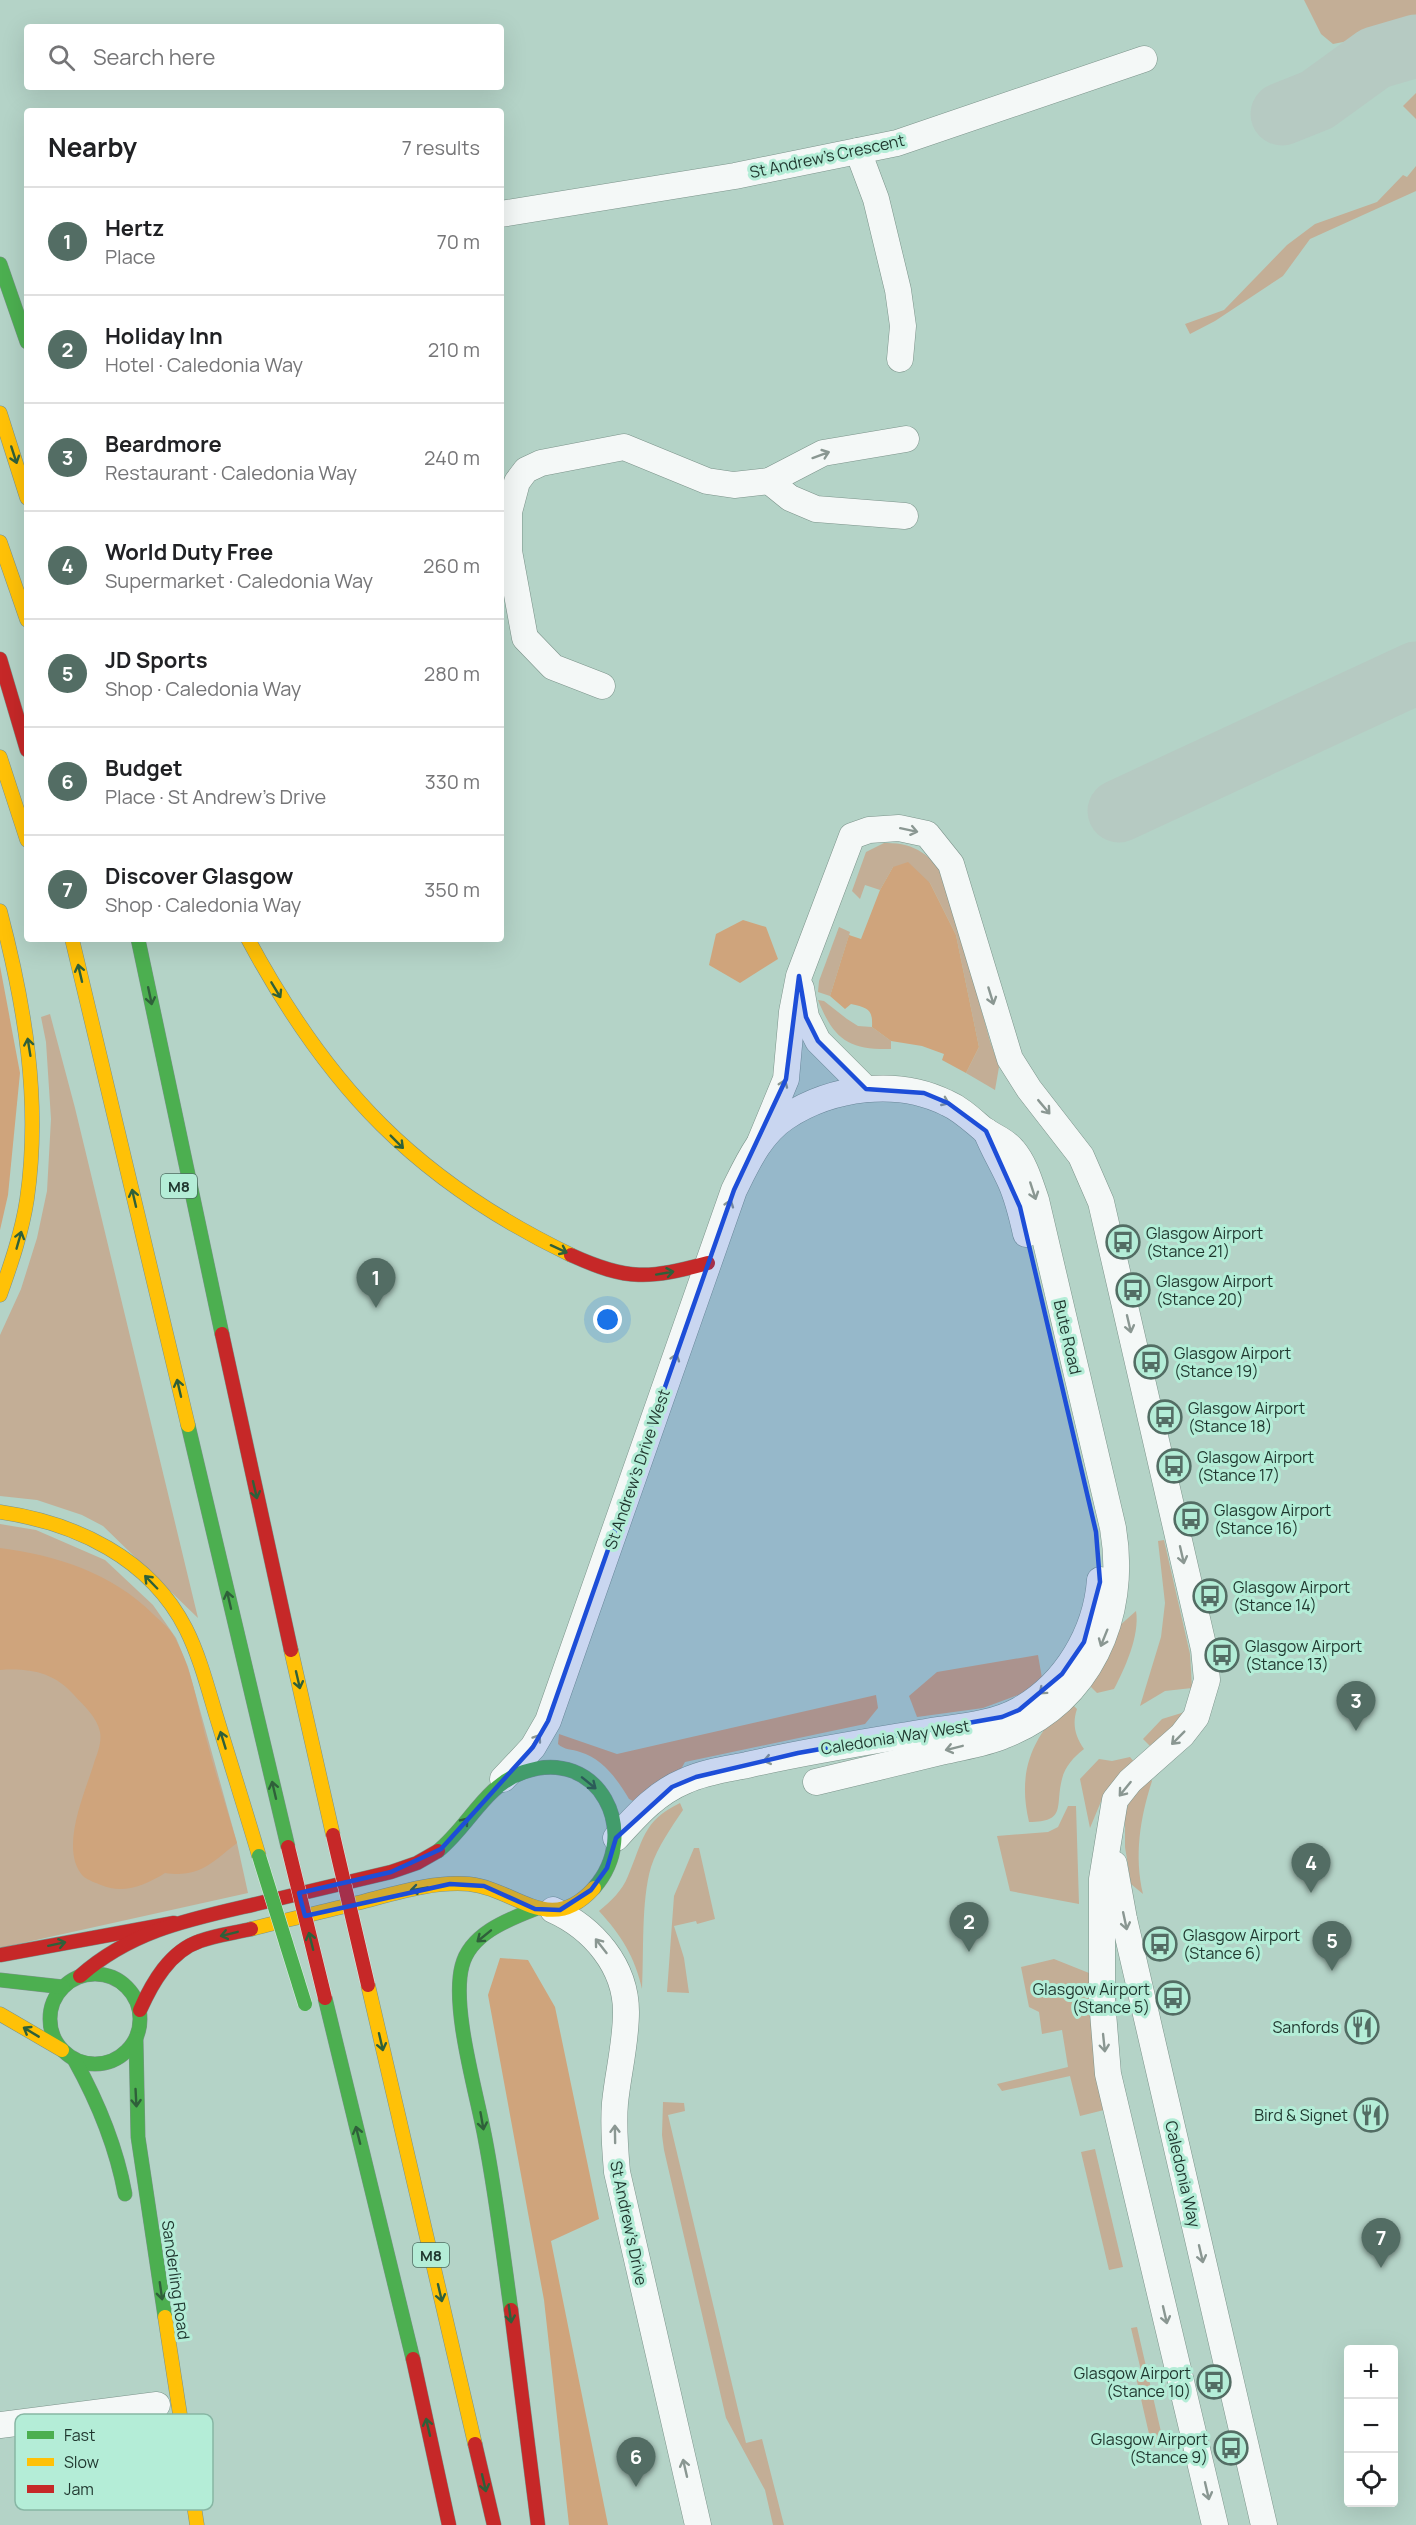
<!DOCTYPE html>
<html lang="en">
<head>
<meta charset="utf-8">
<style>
  :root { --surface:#fff; --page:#f2f2f2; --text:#202124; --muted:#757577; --line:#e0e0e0; --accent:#536d64 }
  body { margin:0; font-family:Manrope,sans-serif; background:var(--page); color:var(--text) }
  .controls { position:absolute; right:18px; bottom:18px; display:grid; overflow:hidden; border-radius:6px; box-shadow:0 6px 24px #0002 }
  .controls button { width:54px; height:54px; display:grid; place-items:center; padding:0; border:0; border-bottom:2px solid var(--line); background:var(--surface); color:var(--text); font:30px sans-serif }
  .you { position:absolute; left:608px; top:1320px; width:21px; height:21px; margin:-15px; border:4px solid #fff; border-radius:50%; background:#1a73e8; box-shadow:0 0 0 9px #1a73e833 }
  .badge { display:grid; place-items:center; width:39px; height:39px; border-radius:50%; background:var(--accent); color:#fff; font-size:20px; font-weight:700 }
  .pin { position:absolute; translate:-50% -50px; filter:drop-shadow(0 2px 3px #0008) }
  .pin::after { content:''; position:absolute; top:32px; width:21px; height:18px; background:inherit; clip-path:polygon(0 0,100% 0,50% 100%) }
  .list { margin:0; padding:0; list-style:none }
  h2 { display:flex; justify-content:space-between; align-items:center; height:78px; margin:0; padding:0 24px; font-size:26px }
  h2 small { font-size:20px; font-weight:400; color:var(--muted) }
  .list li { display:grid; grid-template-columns:39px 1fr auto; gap:18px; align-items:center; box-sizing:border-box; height:108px; padding:0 24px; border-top:2px solid var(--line) }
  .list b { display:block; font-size:22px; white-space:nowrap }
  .list p { margin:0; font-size:20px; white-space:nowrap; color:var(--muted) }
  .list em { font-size:20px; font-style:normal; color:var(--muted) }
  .icon { flex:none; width:33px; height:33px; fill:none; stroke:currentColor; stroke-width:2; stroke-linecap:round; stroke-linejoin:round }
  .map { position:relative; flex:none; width:1416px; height:2525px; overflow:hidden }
  .search { position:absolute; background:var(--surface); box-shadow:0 6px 24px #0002; left:24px; top:24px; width:480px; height:66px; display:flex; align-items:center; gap:15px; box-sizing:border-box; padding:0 21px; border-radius:6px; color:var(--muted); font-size:22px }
  .panel { position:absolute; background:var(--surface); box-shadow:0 6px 24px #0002; left:24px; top:108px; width:480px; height:834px; border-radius:6px }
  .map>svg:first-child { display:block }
  .green { fill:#c3ae96 }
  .forest { fill:#cfa47c }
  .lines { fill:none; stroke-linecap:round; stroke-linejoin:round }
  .taxiway { stroke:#b6cac2; stroke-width:63 }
  .street-casing { stroke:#7b938a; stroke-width:27 }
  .fast-casing { stroke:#7b938a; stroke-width:15 }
  .slow-casing { stroke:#7b938a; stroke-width:15 }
  .jam-casing { stroke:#7b938a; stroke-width:15 }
  .street { stroke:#f4f8f7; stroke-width:26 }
  .fast { stroke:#4caf50; stroke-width:14 }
  .slow { stroke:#ffc107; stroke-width:14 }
  .jam { stroke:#c62828; stroke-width:14 }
  .fast-bridge-casing { stroke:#ddebe6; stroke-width:15; stroke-linecap:butt }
  .jam-bridge-casing { stroke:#ddebe6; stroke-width:15; stroke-linecap:butt }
  .fast-bridge { stroke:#4caf50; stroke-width:14 }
  .jam-bridge { stroke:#c62828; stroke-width:14 }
  .oneway { stroke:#2f603a }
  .oneway2 { stroke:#8a9792 }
  .marked { fill:#1d4ed8; fill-opacity:0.2; stroke:#1d4ed8; stroke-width:4.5; stroke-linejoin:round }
  .labels { text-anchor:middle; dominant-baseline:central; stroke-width:6; stroke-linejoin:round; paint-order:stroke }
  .shield { fill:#b4edd7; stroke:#4c6d61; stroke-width:1.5 }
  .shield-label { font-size:15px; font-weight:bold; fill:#1f362e }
  .street-label { font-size:16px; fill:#1f362e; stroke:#b4edd7 }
  .poi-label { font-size:16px; fill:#1f362e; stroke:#b4edd7; text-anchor:start }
  .key { fill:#b4edd7; stroke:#87b6a4; stroke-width:1.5 }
  .key-label { font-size:16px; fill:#1f362e }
</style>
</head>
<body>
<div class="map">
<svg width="1416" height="2525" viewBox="0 0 1416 2525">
  <rect width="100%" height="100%" fill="#b4d3c7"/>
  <g class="green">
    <path d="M1304,0H1416V19L1353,40L1333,44L1321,34Z"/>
    <path d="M1416,93V119L1403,106Z"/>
    <path d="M1416,166V191L1310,239L1283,276L1215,321L1190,334L1185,324L1224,310L1287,245L1315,224L1377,202L1403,175L1407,177Z"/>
    <path d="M884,843C913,842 932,854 945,880L990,1041L999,1067L995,1090L966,1073L979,1047L956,935L930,883L893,867L880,890L865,885L860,899L852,891L866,852Z"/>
    <path d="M839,927L850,932L830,996L818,992L819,981Z"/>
    <path d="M818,1000L824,1001L847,1019L858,1026L872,1027L891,1041V1049C849,1050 834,1040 818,1000Z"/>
    <path d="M50,1014L75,1108L198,1618L103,1526L82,1515L37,1500L0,1496V1335L21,1289L37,1238L47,1191L51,1119L46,1042L41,1017Z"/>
    <path d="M0,1524L36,1530L105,1560L153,1605L176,1638L188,1667L237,1843L248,1893L0,1948Z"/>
    <path d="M1164,1540L1190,1654L1192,1688L1165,1691L1140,1706L1161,1637L1165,1603L1158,1541Z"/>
    <path d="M1136,1611C1140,1635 1125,1668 1114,1689L1097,1693L1088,1684L1118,1627Z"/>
    <path d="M1069,1701L1077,1709C1072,1724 1075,1736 1084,1749C1074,1757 1065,1766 1062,1779C1055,1806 1067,1822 1029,1822C1017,1771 1032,1737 1069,1701Z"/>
    <path d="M1188,1711L1153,1749L1143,1739L1162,1719Z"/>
    <path d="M1130,1757L1136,1764L1102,1799L1090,1828L1080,1779L1099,1759L1112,1761Z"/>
    <path d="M1150,1778L1152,1781C1140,1818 1134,1856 1143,1894L1131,1884L1125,1847V1814L1130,1799Z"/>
    <path d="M680,1803L683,1810C671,1828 658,1846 651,1867C641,1901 644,1953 642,1989C635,1957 621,1935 599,1911C611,1901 622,1891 628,1876C643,1842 642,1821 680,1803Z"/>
    <path d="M1068,1806H1076L1079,1904L1010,1891L997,1836L1048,1832L1058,1827Z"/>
    <path d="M694,1848H699L715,1919L697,1924L696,1921L674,1926L684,1958L689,1993L667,1992L674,1896Z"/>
    <path d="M1054,1959L1089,1973L1108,2109L1080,2116L1070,2076L1002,2091L997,2084L1068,2067L1062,2030L1042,2034L1039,2012L1029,2007L1021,1967Z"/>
    <path d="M663,2102L684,2103L685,2111L668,2115L746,2443L762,2439L784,2525H773L765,2490L726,2418L664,2150L662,2135Z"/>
    <path d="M1095,2149L1123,2267L1109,2270L1081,2152Z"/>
    <path d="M1137,2327L1164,2445L1152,2447L1136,2377L1142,2375L1131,2328Z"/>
  </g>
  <g class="forest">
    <path d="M908,862L930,883L956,935L979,1047L966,1073L942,1060L944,1054L922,1046L891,1041L872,1027C873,1008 867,1008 851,1004L845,1009L830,996L849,935L861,939L880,890L893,867Z"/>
    <path d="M743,920L766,927L778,959L740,983L709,965L716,934Z"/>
    <path d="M0,966L20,1073L8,1195L0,1230Z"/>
    <path d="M0,1548C56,1555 112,1573 153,1614C159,1620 167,1626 172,1633C192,1666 197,1705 207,1742C216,1776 227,1809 237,1843C211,1863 200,1878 165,1873C146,1885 123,1895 101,1885C96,1883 88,1880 84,1877C58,1851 85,1793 94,1763C97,1754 102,1743 100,1732C97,1717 84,1706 74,1695C54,1672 29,1668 0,1670Z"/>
    <path d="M1038,1655L1042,1678L1023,1693L983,1708L917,1717L909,1696L937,1672Z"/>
    <path d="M876,1695L878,1708L865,1724L685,1762L681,1769L633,1801L629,1799C617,1779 603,1759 580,1752C572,1749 564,1750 558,1744L559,1734L617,1754Z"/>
    <path d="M500,1958L528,1960L555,2007L599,2219L551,2241L608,2525H569L544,2300L488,1995Z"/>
  </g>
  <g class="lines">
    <g class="taxiway">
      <path d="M1282,114L1317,100L1375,58L1416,46"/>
      <path d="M1119,811L1416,673"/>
    </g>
    <g class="street-casing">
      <g id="street">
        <path d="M858,151L876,199L898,290L903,326L900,359"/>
        <path d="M501,214L735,176L897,143L1144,59"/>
        <path d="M769,481L790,498L816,509L905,516"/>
        <path d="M602,686L553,667L525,638L509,551V512L517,482L526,470L541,463L624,447L707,481L734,485L769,481L823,453L906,439"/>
        <path d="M801,988L806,1017L818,1041L866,1089"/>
        <path d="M986,1131C993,1149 1003,1165 1011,1183C1018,1199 1022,1216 1026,1234"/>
        <path d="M760,1142L786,1079L792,1012L799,976L852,836L869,830L899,828L927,834L951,864L1010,1059L1029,1089L1081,1156L1101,1202L1204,1649L1207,1680L1196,1717L1182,1735L1130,1781L1115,1800L1102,1879V2000L1108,2074L1215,2525"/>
        <path d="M503,1779L533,1747L548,1721L734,1190C747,1164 760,1134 786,1117C832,1087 897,1078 947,1103C961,1109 972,1120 984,1130C994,1137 1005,1140 1013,1150C1025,1164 1030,1183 1036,1200L1113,1528C1128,1617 1090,1702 1003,1736C984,1744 961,1747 941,1752C899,1762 858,1772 816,1782"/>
        <path d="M616,1838C637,1815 656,1793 685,1781C704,1772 727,1769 747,1765C807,1751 866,1742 926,1732C957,1727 992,1725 1019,1710C1066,1684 1096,1632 1100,1580"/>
        <path d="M1114,1864L1124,1919L1264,2525"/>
        <path d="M553,1910C593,1928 626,1966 626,2012C626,2043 618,2073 615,2103C613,2126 615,2149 617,2172L698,2525"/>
        <path d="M0,2425L157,2405"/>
      </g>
    </g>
    <g class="fast-casing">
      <g id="fast">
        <path d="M0,264L27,342"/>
        <path d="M138,939L222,1334"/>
        <path d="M188,1425L288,1847"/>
        <path d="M438,1851C469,1826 485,1785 524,1772C598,1746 643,1832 594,1888"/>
        <circle cx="95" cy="2019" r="45"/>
        <path d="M0,1980L63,1987"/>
        <path d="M325,1998L413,2359"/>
        <path d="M136,2039L138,2137L165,2317"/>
        <path d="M74,2059C98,2102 116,2145 125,2194"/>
        <path d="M511,2310C503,2253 496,2195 485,2138C477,2094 451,2008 462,1966C470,1934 507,1920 535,1909"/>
      </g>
    </g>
    <g class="slow-casing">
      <g id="slow">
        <path d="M0,413L27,498"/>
        <path d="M0,542L27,620"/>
        <path d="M0,757L27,840"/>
        <path d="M0,911C25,1006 41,1101 27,1199C22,1232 11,1264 0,1295"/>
        <path d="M72,939L188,1425"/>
        <path d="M248,939C328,1088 417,1181 571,1255"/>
        <path d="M0,1512C76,1523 150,1558 186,1629C201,1659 209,1693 219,1725C232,1768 246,1812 259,1856"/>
        <path d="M291,1650L333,1835"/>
        <path d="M251,1929C286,1920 322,1912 357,1903C393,1894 431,1881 469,1884C516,1889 550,1937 594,1888"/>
        <path d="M368,1985L475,2444"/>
        <path d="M0,2014L62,2050"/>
        <path d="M165,2317L197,2525"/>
      </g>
    </g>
    <g class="jam-casing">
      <g id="jam">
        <path d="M0,659L27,750"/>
        <path d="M571,1255C628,1281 649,1279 708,1263"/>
        <path d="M222,1334L291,1650"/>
        <path d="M0,1955L174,1923"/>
        <path d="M80,1976C132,1930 191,1919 256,1904C301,1893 346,1883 391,1872L417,1863L438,1851"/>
        <path d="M140,2010C152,1983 170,1951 200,1941C216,1935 234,1933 251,1929"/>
        <path d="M511,2310L538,2525"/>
        <path d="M413,2359L449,2525"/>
        <path d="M475,2444L494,2525"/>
      </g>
    </g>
    <use href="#street" class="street"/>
    <use href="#fast" class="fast"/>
    <use href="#slow" class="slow"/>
    <use href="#jam" class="jam"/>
    <g class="fast-bridge-casing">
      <path id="fast-bridge" d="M259,1856L305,2004"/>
    </g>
    <g class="jam-bridge-casing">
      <g id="jam-bridge">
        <path d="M333,1835L368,1985"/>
        <path d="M288,1847L325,1998"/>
      </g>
    </g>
    <use href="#fast-bridge" class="fast-bridge"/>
    <use href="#jam-bridge" class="jam-bridge"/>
  </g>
  <defs><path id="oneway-shaft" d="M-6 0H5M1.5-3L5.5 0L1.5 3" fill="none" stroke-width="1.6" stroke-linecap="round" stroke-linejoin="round" transform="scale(1.5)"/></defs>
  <g class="oneway">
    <use href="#oneway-shaft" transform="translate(14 455) rotate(72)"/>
    <use href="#oneway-shaft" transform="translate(80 973) rotate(-103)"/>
    <use href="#oneway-shaft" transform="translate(276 990) rotate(59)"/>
    <use href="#oneway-shaft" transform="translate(150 996) rotate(78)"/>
    <use href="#oneway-shaft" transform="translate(29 1047) rotate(-99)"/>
    <use href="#oneway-shaft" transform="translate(397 1142) rotate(45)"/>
    <use href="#oneway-shaft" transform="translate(134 1198) rotate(-103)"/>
    <use href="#oneway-shaft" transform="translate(19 1240) rotate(-74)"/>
    <use href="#oneway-shaft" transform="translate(559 1249) rotate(25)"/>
    <use href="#oneway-shaft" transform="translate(665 1273) rotate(-10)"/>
    <use href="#oneway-shaft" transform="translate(179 1388) rotate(-103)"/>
    <use href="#oneway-shaft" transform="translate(255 1490) rotate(77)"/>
    <use href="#oneway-shaft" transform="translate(151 1582) rotate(-134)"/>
    <use href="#oneway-shaft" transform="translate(229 1600) rotate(-103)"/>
    <use href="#oneway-shaft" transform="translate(298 1680) rotate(77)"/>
    <use href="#oneway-shaft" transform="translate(223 1740) rotate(-107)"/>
    <use href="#oneway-shaft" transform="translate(589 1783) rotate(39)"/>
    <use href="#oneway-shaft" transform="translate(274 1790) rotate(-103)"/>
    <use href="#oneway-shaft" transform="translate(462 1825) rotate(-51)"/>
    <use href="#oneway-shaft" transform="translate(419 1889) rotate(170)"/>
    <use href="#oneway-shaft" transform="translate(229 1934) rotate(166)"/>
    <use href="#oneway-shaft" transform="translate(484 1936) rotate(141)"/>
    <use href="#oneway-shaft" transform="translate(311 1941) rotate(-104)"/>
    <use href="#oneway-shaft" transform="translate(57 1944) rotate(-12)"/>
    <use href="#oneway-shaft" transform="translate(31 2032) rotate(-149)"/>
    <use href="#oneway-shaft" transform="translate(381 2042) rotate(77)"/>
    <use href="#oneway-shaft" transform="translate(136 2098) rotate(87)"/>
    <use href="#oneway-shaft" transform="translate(482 2121) rotate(80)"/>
    <use href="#oneway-shaft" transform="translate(358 2135) rotate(-104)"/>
    <use href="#oneway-shaft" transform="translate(161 2291) rotate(82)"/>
    <use href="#oneway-shaft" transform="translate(440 2293) rotate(77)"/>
    <use href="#oneway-shaft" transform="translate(510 2314) rotate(82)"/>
    <use href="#oneway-shaft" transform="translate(428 2427) rotate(-103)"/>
    <use href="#oneway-shaft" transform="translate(484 2483) rotate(77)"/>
  </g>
  <g class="oneway2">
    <use href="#oneway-shaft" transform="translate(821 455) rotate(-20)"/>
    <use href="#oneway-shaft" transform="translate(909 830) rotate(12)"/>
    <use href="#oneway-shaft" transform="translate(991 996) rotate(73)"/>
    <use href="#oneway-shaft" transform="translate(782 1088) rotate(-68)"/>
    <use href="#oneway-shaft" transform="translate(941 1100) rotate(24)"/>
    <use href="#oneway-shaft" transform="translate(1044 1107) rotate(50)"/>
    <use href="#oneway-shaft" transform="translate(1033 1191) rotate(72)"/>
    <use href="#oneway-shaft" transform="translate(728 1208) rotate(-71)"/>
    <use href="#oneway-shaft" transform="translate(1129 1324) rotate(77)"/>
    <use href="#oneway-shaft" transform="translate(674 1362) rotate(-71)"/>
    <use href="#oneway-shaft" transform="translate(1182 1555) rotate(77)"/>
    <use href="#oneway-shaft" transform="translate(1104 1638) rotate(112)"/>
    <use href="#oneway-shaft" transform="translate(1046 1688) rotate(139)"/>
    <use href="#oneway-shaft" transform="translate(1178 1738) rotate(135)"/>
    <use href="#oneway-shaft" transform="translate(535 1742) rotate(-56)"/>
    <use href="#oneway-shaft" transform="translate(954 1748) rotate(166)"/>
    <use href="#oneway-shaft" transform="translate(772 1759) rotate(167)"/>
    <use href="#oneway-shaft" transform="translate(1125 1789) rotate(129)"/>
    <use href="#oneway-shaft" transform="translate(1125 1921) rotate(78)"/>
    <use href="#oneway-shaft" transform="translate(601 1946) rotate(-128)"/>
    <use href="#oneway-shaft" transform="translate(1104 2043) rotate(84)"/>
    <use href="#oneway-shaft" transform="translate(615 2134) rotate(-91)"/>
    <use href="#oneway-shaft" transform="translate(1201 2254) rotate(77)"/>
    <use href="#oneway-shaft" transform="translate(1165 2315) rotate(77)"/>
    <use href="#oneway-shaft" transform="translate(685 2468) rotate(-103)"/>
    <use href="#oneway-shaft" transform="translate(1207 2491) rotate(77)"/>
  </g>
  <path class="marked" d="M799,976L806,1017L818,1041L866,1089L924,1093L948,1103L986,1131L1020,1207L1096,1532L1100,1582L1084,1642L1062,1674L1019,1710L1002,1717L798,1753L696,1777L672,1787L616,1838L607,1868L591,1890L560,1910L535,1909L484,1886L450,1884L305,1916L299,1893L391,1872L441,1849L533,1747L548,1721L734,1190L786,1079Z"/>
  <defs>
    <g id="bus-ring" transform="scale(1.725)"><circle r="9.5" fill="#b4edd7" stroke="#536d64" stroke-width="1.5"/><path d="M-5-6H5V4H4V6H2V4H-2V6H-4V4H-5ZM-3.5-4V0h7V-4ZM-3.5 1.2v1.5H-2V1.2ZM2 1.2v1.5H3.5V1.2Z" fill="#536d64"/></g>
    <g id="restaurant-ring" transform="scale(1.725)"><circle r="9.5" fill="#b4edd7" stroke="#536d64" stroke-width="1.5"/><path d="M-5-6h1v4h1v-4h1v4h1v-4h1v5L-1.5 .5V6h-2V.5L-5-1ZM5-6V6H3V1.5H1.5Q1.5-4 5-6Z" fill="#536d64"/></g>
  </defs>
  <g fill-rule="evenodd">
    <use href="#bus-ring" x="1123" y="1242"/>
    <use href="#bus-ring" x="1133" y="1290"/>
    <use href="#bus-ring" x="1151" y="1362"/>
    <use href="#bus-ring" x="1165" y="1417"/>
    <use href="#bus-ring" x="1174" y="1466"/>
    <use href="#bus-ring" x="1191" y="1519"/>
    <use href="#bus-ring" x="1210" y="1596"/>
    <use href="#bus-ring" x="1222" y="1655"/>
    <use href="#bus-ring" x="1160" y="1944"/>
    <use href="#bus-ring" x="1173" y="1998"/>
    <use href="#restaurant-ring" x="1362" y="2027"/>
    <use href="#restaurant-ring" x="1371" y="2115"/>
    <use href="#bus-ring" x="1214" y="2382"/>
    <use href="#bus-ring" x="1231" y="2448"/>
  </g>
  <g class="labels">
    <g class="shield">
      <rect x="161" y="1174" width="36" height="24" rx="4.5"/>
      <rect x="413" y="2243" width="36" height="24" rx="4.5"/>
    </g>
    <g class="shield-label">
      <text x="179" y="1186">M8</text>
      <text x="431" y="2255">M8</text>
    </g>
    <g class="street-label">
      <text transform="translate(827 156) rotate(-12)">St Andrew's Crescent</text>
      <text transform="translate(1068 1337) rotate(77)">Bute Road</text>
      <text transform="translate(637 1469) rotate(-71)">St Andrew's Drive West</text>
      <text transform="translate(895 1737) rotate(-9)">Caledonia Way West</text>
      <text transform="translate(1183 2174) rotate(77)">Caledonia Way</text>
      <text transform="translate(629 2223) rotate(78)">St Andrew's Drive</text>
      <text transform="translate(176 2280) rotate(82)">Sanderling Road</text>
    </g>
    <g class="poi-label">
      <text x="1146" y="1233">Glasgow Airport<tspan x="1146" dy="18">(Stance 21)</tspan></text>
      <text x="1156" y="1281">Glasgow Airport<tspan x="1156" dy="18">(Stance 20)</tspan></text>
      <text x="1174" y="1353">Glasgow Airport<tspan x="1174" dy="18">(Stance 19)</tspan></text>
      <text x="1188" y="1408">Glasgow Airport<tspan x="1188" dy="18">(Stance 18)</tspan></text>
      <text x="1197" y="1457">Glasgow Airport<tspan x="1197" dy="18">(Stance 17)</tspan></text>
      <text x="1214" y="1510">Glasgow Airport<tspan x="1214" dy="18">(Stance 16)</tspan></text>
      <text x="1233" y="1587">Glasgow Airport<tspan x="1233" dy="18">(Stance 14)</tspan></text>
      <text x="1245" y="1646">Glasgow Airport<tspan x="1245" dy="18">(Stance 13)</tspan></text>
      <text x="1183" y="1935">Glasgow Airport<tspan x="1183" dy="18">(Stance 6)</tspan></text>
      <text x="1150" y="1989" text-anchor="end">Glasgow Airport<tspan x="1150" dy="18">(Stance 5)</tspan></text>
      <text x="1339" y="2027" text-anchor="end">Sanfords</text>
      <text x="1348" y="2115" text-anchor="end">Bird &amp; Signet</text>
      <text x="1191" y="2373" text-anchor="end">Glasgow Airport<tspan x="1191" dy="18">(Stance 10)</tspan></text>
      <text x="1208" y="2439" text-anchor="end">Glasgow Airport<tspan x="1208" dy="18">(Stance 9)</tspan></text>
    </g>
  </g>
  <rect x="15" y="2414" width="198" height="96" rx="9" class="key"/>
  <rect x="27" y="2431" width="27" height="8" fill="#4caf50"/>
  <rect x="27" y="2458" width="27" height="8" fill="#ffc107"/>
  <rect x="27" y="2485" width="27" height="8" fill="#c62828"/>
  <g class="key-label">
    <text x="64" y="2441">Fast</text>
    <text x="64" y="2468">Slow</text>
    <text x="64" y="2495">Jam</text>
  </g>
</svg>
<div class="controls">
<button>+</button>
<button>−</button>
<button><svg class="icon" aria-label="locate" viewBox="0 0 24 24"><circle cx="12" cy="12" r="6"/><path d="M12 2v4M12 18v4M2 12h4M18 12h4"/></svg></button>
</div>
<div class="you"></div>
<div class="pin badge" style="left:376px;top:1308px">1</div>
<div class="pin badge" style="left:969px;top:1952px">2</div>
<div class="pin badge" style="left:1356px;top:1731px">3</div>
<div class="pin badge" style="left:1311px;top:1893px">4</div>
<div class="pin badge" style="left:1332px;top:1971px">5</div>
<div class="pin badge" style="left:636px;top:2487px">6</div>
<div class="pin badge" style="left:1381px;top:2268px">7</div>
<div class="search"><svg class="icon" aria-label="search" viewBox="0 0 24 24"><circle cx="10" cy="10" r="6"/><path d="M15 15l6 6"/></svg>Search here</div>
<section class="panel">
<h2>Nearby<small>7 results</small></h2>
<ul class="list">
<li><span class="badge">1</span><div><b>Hertz</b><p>Place</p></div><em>70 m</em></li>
<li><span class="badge">2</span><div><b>Holiday Inn</b><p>Hotel · Caledonia Way</p></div><em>210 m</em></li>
<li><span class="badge">3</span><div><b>Beardmore</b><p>Restaurant · Caledonia Way</p></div><em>240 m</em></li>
<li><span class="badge">4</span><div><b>World Duty Free</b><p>Supermarket · Caledonia Way</p></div><em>260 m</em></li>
<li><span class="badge">5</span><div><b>JD Sports</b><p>Shop · Caledonia Way</p></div><em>280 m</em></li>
<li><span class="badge">6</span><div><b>Budget</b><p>Place · St Andrew's Drive</p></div><em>330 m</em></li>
<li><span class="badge">7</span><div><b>Discover Glasgow</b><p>Shop · Caledonia Way</p></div><em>350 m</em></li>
</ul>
</section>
</div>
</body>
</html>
